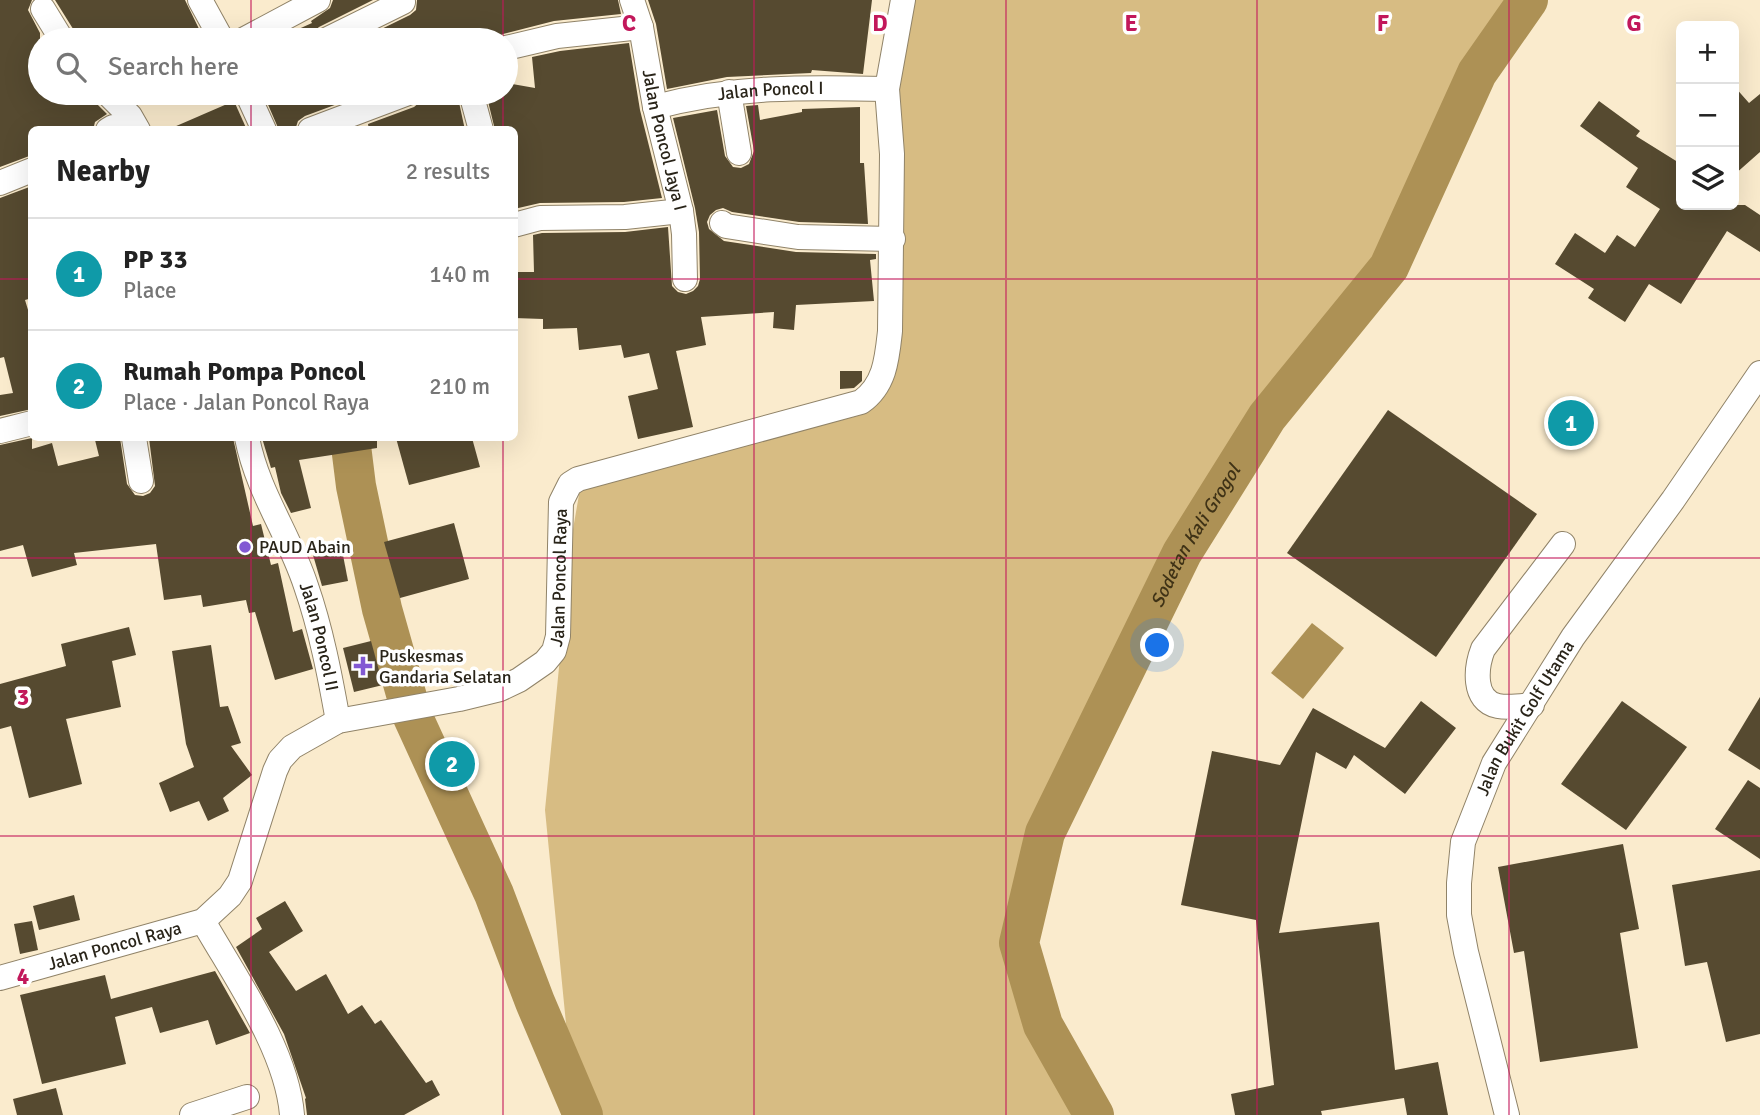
<!DOCTYPE html>
<html lang="en">
<head>
<meta charset="utf-8">
<style>
  :root { --surface:#fff; --page:#f2f2f2; --text:#222; --muted:#767676; --line:#e0e0e0; --accent:#8259d3 }
  body { margin:0; font-family:Signika,sans-serif; background:var(--page); color:var(--text) }
  .controls { position:absolute; right:21px; top:21px; display:grid; overflow:hidden; border-radius:10px; box-shadow:0 7px 28px #0002 }
  .controls button { width:63px; height:63px; display:grid; place-items:center; padding:0; border:0; border-bottom:2px solid var(--line); background:var(--surface); color:var(--text); font:35px sans-serif }
  .you { position:absolute; left:1158px; top:646px; width:24px; height:24px; margin:-18px; border:5px solid #fff; border-radius:50%; background:#1a73e8; box-shadow:0 0 0 10px #1a73e833 }
  .badge { display:grid; place-items:center; width:46px; height:46px; border-radius:50%; background:var(--accent); color:#fff; font-size:23px; font-weight:700 }
  .pin { position:absolute; translate:-50% -50%; border:4px solid #fff; box-shadow:0 2px 7px #0006 }
  .list { margin:0; padding:0; list-style:none }
  h2 { display:flex; justify-content:space-between; align-items:center; height:91px; margin:0; padding:0 28px; font-size:30px }
  h2 small { font-size:23px; font-weight:400; color:var(--muted) }
  .list li { display:grid; grid-template-columns:46px 1fr auto; gap:21px; align-items:center; box-sizing:border-box; height:112px; padding:0 28px; border-top:2px solid var(--line) }
  .list b { display:block; font-size:26px; white-space:nowrap }
  .list p { margin:0; font-size:23px; white-space:nowrap; color:var(--muted) }
  .list em { font-size:23px; font-style:normal; color:var(--muted) }
  .icon { flex:none; width:38px; height:38px; fill:none; stroke:currentColor; stroke-width:2; stroke-linecap:round; stroke-linejoin:round }
  .map { position:relative; flex:none; width:1760px; height:1115px; overflow:hidden }
  .search { position:absolute; background:var(--surface); box-shadow:0 7px 28px #0002; left:28px; top:28px; width:490px; height:77px; display:flex; align-items:center; gap:18px; box-sizing:border-box; padding:0 24px; border-radius:38px; color:var(--muted); font-size:26px }
  .panel { position:absolute; background:var(--surface); box-shadow:0 7px 28px #0002; left:28px; top:126px; width:490px; height:315px; border-radius:10px }
  .map>svg:first-child { display:block }
  .green { fill:#d7bc83 }
  .water { fill:#ad9155 }
  .lines { fill:none; stroke-linecap:round; stroke-linejoin:round }
  .river { stroke:#ad9155; stroke-width:40 }
  .building { fill:#564a30 }
  .minor-casing { stroke:#908368; stroke-width:26 }
  .minor { stroke:#fff; stroke-width:24 }
  .grid { fill:none; stroke:#c2185b; stroke-width:2; stroke-opacity:0.55 }
  .poi-dot { fill:#8259d3; stroke:#fff; stroke-width:2.5 }
  .labels { text-anchor:middle; dominant-baseline:central; stroke-width:7; stroke-linejoin:round; paint-order:stroke }
  .street-label { font-size:18px; fill:#292419; stroke:#fff }
  .poi-label { font-size:18px; fill:#292419; stroke:#fff; text-anchor:start }
  .water-label { font-size:19px; font-style:italic; fill:#3f3216; stroke:#fff }
  .grid-label { font-size:23px; text-anchor:middle; font-weight:bold; fill:#c2185b; stroke:#fff; stroke-width:7; stroke-linejoin:round; paint-order:stroke }
</style>
</head>
<body>
<div class="map">
<svg width="1760" height="1115" viewBox="0 0 1760 1115">
  <rect width="100%" height="100%" fill="#faebcd"/>
  <path class="green" d="M902,0H1528L1477,73L1389,267L1267,417L1182,553L1045,833L1019,943L1043,1025L1094,1115H575L545,810L572,535L580,489L861,415L897,367L891,109Z"/>
  <path class="water" d="M1312,623L1344,648L1303,699L1271,673Z"/>
  <g class="lines">
    <g class="river">
      <path d="M350,438L356,486L382,609L412,715L494,894L535,1002L583,1115"/>
      <path id="s1" d="M1094,1115L1043,1025L1019,943L1045,833L1182,553L1267,417L1389,267L1477,73L1528,0"/>
    </g>
  </g>
  <g class="building">
    <path d="M0,0H32L28,10L40,33V93H93L96,103L107,114L95,122L93,130H32V155L0,167Z"/>
    <path d="M55,0H185L202,35L194,40H77L75,32Z"/>
    <path d="M333,0H373L319,27L313,32L311,40H274L312,23L311,21L330,8Z"/>
    <path d="M417,0H618L621,14L554,21L503,34L494,40H359L410,15L416,10Z"/>
    <path d="M648,0H872L863,74L812,70L811,73L727,77L667,89L656,24Z"/>
    <path d="M629,43L640,110L662,198L624,202L540,203L514,209V130H495L486,93H506V83L535,88L532,57L560,51Z"/>
    <path d="M1734,86L1749,103L1760,94V152L1734,175Z"/>
    <path d="M263,93H367L305,116L298,121L295,130H279Z"/>
    <path d="M423,93H457L465,130H369L368,124L414,107L420,102Z"/>
    <path d="M234,101L247,130H167Z"/>
    <path d="M1599,101L1640,131L1636,136L1681,164V205H1745L1760,215V252L1727,231L1681,304L1649,284L1625,322L1588,298L1594,289L1555,264L1575,233L1605,253L1617,235L1635,247L1660,209L1626,187L1638,168L1580,126Z"/>
    <path d="M758,105L760,120L802,112V109L860,107V163H864L868,224L799,222L732,212L723,208L716,210L710,215L707,222L709,229L724,241L796,252L876,254V259L870,260L874,301L796,305L794,330L773,328L774,312L701,317L706,345L676,351L693,427L638,439L628,396L658,389L649,353L624,358L621,345L579,350L577,328L543,329V319L514,318V272H534L533,235L542,233L625,232L668,227L672,286L678,292L686,294L693,291L698,286L700,279L699,232L695,208L673,118L717,110L725,156L733,167L741,168L749,164L754,151L746,106Z"/>
    <path d="M32,186V298L25,300L32,323V409L0,416V395L13,393L4,357L0,358V198Z"/>
    <path d="M840,371H862V381L854,388L840,389Z"/>
    <path d="M1564,399L1596,420L1578,446L1547,425Z"/>
    <path d="M1388,410L1537,514L1436,657L1287,553Z"/>
    <path d="M32,438V449L52,443L58,466L99,456L95,440L120,438L127,484L135,495L143,496L150,493L155,486L149,438H233L253,526L261,524L271,565L278,563L293,632L302,629L313,669L275,680L255,612L249,613L246,600L203,607L201,595L164,600L156,544L74,553L77,565L32,577L23,545L0,551V445Z"/>
    <path d="M262,438H377V448L299,460L311,508L291,513L281,493L275,467L271,468Z"/>
    <path d="M396,438H472L480,467L409,485Z"/>
    <path d="M454,523L469,579L400,598L384,542Z"/>
    <path d="M342,550L348,581L322,586L313,555Z"/>
    <path d="M129,627L136,655L112,661L121,707L66,719L82,784L29,798L11,726L0,729V684L66,666L61,644Z"/>
    <path d="M371,641L383,685L354,692L343,648Z"/>
    <path d="M211,645L220,707L228,706L241,743L231,746L252,775L223,798L229,811L208,821L199,801L170,812L159,783L194,767L186,744L172,651Z"/>
    <path d="M1760,697V770L1728,750Z"/>
    <path d="M1421,701L1456,728L1405,794L1354,755L1346,769L1316,752L1279,933L1379,922L1395,1070L1438,1062L1448,1115H1407L1404,1098L1321,1111L1322,1115H1235L1231,1094L1274,1085L1256,920L1181,905L1212,751L1280,765L1313,708L1385,748Z"/>
    <path d="M1622,701L1687,747L1626,830L1561,784Z"/>
    <path d="M458,741L468,783L446,788L436,746Z"/>
    <path d="M1748,780L1760,788V859L1715,829Z"/>
    <path d="M1623,844L1639,929L1620,933L1638,1048L1540,1062L1524,951L1514,953L1498,867Z"/>
    <path d="M1760,870V1034L1726,1042L1707,962L1685,966L1672,885Z"/>
    <path d="M74,895L80,920L39,930L33,906Z"/>
    <path d="M285,901L303,931L269,952L296,991L326,974L348,1014L362,1005L375,1024L381,1020L426,1083L432,1080L440,1095L404,1115H307L305,1099L306,1098L284,1034L236,947L262,929L256,918Z"/>
    <path d="M32,921L38,950L20,954L14,924Z"/>
    <path d="M215,971L250,1033L216,1045L208,1020L160,1033L152,1007L115,1017L126,1064L42,1084L20,995L105,975L111,999Z"/>
    <path d="M56,1088L63,1115H17L13,1099Z"/>
  </g>
  <g class="lines">
    <g class="minor-casing">
      <g id="minor">
        <path d="M200,0L222,40"/>
        <path id="s2" d="M632,0L641,27L655,107L681,211L684,234L685,279"/>
        <path d="M43,9L62,40"/>
        <path d="M243,40L318,0"/>
        <path d="M326,40L403,2"/>
        <path d="M506,48L557,36L641,27"/>
        <path d="M729,92L739,153"/>
        <path d="M107,93L130,116L138,130"/>
        <path d="M247,93L264,130"/>
        <path d="M471,93L481,130"/>
        <path id="s3" d="M655,107C733,86 806,87 887,89"/>
        <path d="M108,130L113,127"/>
        <path d="M310,130L408,93"/>
        <path d="M0,183L32,170"/>
        <path d="M722,223L726,226L798,237L893,239"/>
        <path d="M514,225L540,218L625,217L681,211"/>
        <path d="M0,431L32,423"/>
        <path d="M134,438L141,481"/>
        <path id="s4" d="M247,438C258,493 289,534 306,586C321,629 330,676 338,721"/>
        <path d="M1532,705C1521,706 1509,708 1498,706C1472,701 1476,667 1483,649L1563,544"/>
        <path d="M203,921C235,977 287,1050 292,1115"/>
        <path id="s5" d="M0,978L203,921L230,896L240,881L275,771L280,760L292,747L338,721L459,699L500,689L519,680L545,662L554,651L558,636L561,502L570,484L578,479L861,402C885,385 887,359 890,331L892,154L887,89L903,0"/>
        <path d="M192,1115L247,1097"/>
        <path id="s6" d="M1507,1115L1466,952L1459,915V883L1463,842L1494,763L1573,637L1673,500L1760,373"/>
      </g>
    </g>
    <use href="#minor" class="minor"/>
  </g>
  <path class="grid" d="M251,0V40M503,0V40M754,0V1115M1006,0V1115M1257,0V1115M1509,0V1115M251,93V130M503,93V130M0,279H32M514,279H1760M251,438V1115M503,438V1115M0,558H1760M0,836H1760"/>
  <g class="poi-dot">
    <circle cx="245" cy="547" r="7"/>
    <path d="M359.5 655.5h7v7h7v7h-7v7h-7v-7h-7v-7h7z"/>
  </g>
  <g class="labels">
    <g class="street-label">
      <text stroke="none"><textPath href="#s3" startOffset="117">Jalan Poncol I</textPath></text>
      <text stroke="none"><textPath href="#s2" startOffset="144">Jalan Poncol Jaya I</textPath></text>
      <text stroke="none"><textPath href="#s5" startOffset="770">Jalan Poncol Raya</textPath></text>
      <text stroke="none"><textPath href="#s4" startOffset="212">Jalan Poncol II</textPath></text>
      <text stroke="none"><textPath href="#s6" startOffset="418">Jalan Bukit Golf Utama</textPath></text>
      <text stroke="none"><textPath href="#s5" startOffset="119">Jalan Poncol Raya</textPath></text>
    </g>
    <g class="poi-label">
      <text x="259" y="547">PAUD Abain</text>
      <text x="379" y="656">Puskesmas<tspan x="379" dy="21">Gandaria Selatan</tspan></text>
    </g>
    <g class="water-label">
      <text stroke="none"><textPath href="#s1" startOffset="635">Sodetan Kali Grogol</textPath></text>
    </g>
  </g>
  <g class="grid-label">
    <text x="629" y="31">C</text>
    <text x="880" y="31">D</text>
    <text x="1131" y="31">E</text>
    <text x="1383" y="31">F</text>
    <text x="1634" y="31">G</text>
    <text x="23" y="705">3</text>
    <text x="23" y="984">4</text>
  </g>
</svg>
<div class="controls">
<button>+</button>
<button>−</button>
<button><svg class="icon" aria-label="layers" viewBox="0 0 24 24"><path d="M12 4l9 5-9 5-9-5zM3 14l9 5 9-5"/></svg></button>
</div>
<div class="you"></div>
<div class="pin badge" style="left:1571px;top:423px;background:#0f9aa8">1</div>
<div class="pin badge" style="left:452px;top:764px;background:#0f9aa8">2</div>
<div class="search"><svg class="icon" aria-label="search" viewBox="0 0 24 24"><circle cx="10" cy="10" r="6"/><path d="M15 15l6 6"/></svg>Search here</div>
<section class="panel">
<h2>Nearby<small>2 results</small></h2>
<ul class="list">
<li><span class="badge" style="background:#0f9aa8">1</span><div><b>PP 33</b><p>Place</p></div><em>140 m</em></li>
<li><span class="badge" style="background:#0f9aa8">2</span><div><b>Rumah Pompa Poncol</b><p>Place · Jalan Poncol Raya</p></div><em>210 m</em></li>
</ul>
</section>
</div>
</body>
</html>
